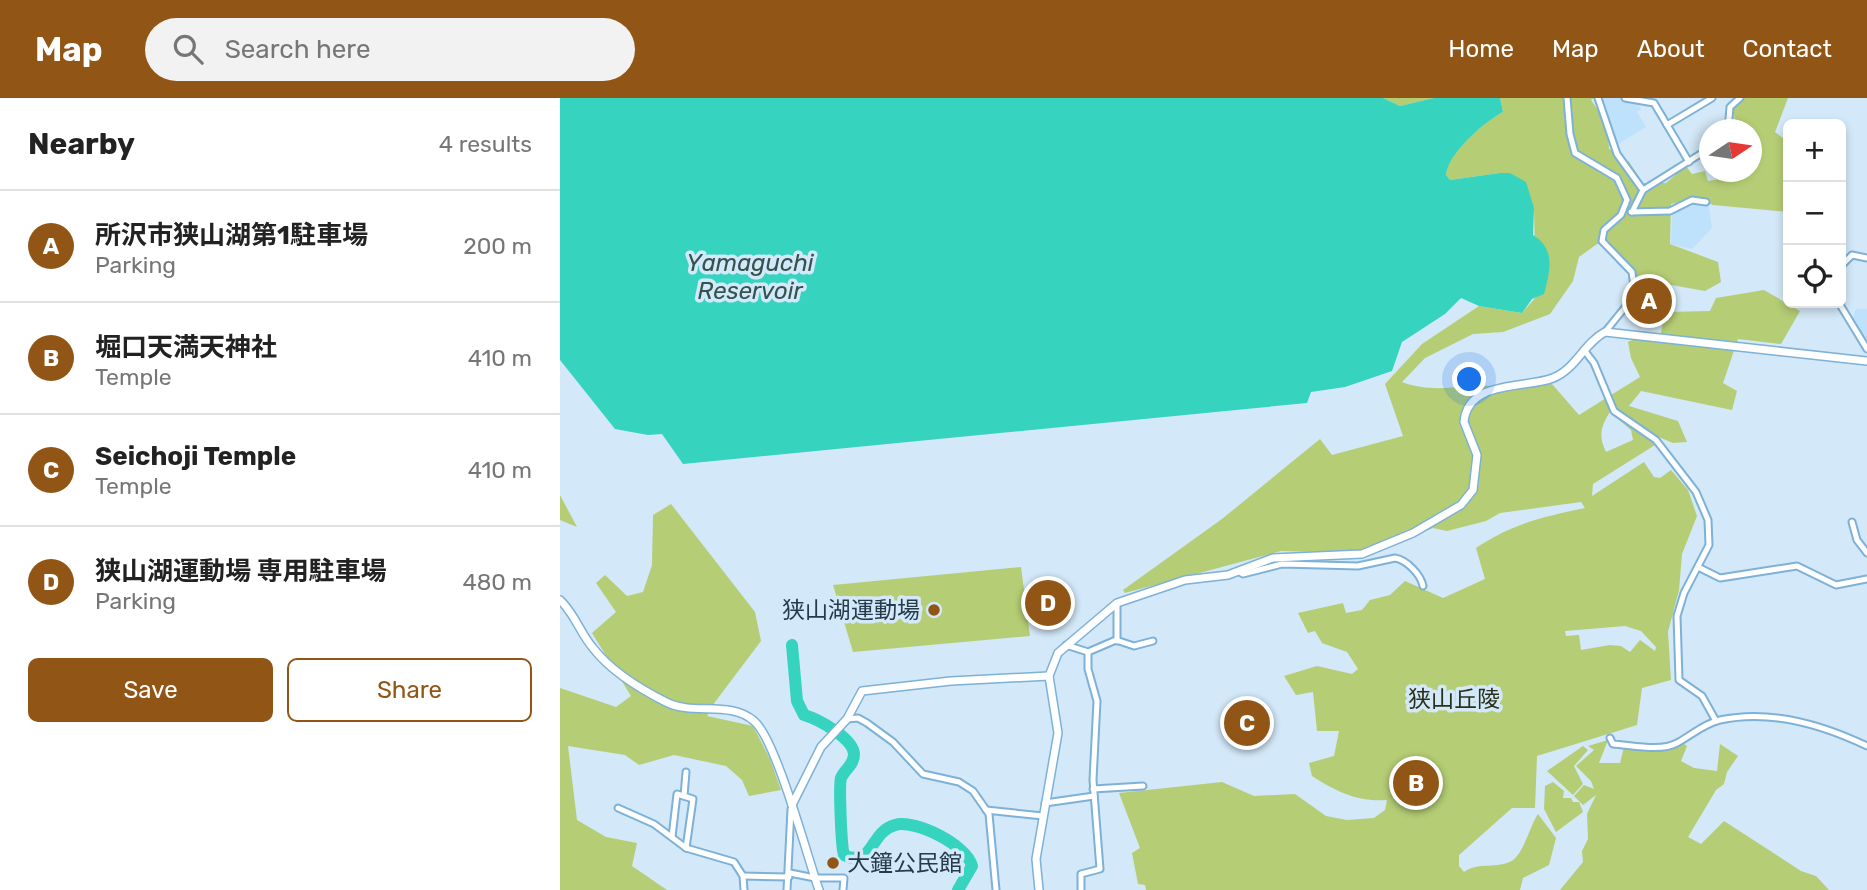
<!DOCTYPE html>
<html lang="en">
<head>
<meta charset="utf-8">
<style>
  :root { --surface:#fff; --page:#f2f2f2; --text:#222; --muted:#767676; --line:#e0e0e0; --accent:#915616 }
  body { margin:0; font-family:Rubik,"Noto Sans JP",sans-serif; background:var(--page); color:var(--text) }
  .controls { position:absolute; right:21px; top:21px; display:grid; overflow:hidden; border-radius:10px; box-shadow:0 4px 10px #0003 }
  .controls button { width:63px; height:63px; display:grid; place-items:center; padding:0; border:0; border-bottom:2px solid var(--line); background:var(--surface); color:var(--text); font:35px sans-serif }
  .compass { position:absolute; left:1139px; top:21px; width:63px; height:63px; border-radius:50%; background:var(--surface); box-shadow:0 4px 10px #0003; rotate:77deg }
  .you { position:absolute; left:910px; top:282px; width:24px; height:24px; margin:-18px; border:5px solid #fff; border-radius:50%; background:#1a73e8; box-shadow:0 0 0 10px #1a73e833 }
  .badge { display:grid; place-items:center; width:46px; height:46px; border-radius:50%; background:var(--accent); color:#fff; font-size:23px; font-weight:700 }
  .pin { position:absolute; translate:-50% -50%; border:4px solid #fff; box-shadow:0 2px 7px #0006 }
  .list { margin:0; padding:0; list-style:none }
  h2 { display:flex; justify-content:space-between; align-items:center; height:91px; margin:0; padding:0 28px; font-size:30px }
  h2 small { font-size:23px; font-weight:400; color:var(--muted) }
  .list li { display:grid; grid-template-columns:46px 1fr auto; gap:21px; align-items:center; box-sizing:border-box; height:112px; padding:0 28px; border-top:2px solid var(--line) }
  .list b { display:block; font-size:26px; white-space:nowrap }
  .list p { margin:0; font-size:23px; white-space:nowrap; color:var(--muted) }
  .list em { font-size:23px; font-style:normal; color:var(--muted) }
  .actions { display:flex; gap:14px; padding:21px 28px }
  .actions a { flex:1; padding:16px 0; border:2px solid var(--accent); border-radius:10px; text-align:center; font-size:24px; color:var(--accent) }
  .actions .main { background:var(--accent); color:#fff }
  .icon { flex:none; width:38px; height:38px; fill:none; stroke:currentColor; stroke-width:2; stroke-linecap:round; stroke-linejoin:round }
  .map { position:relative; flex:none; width:1307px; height:792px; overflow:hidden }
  header { display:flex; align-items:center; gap:42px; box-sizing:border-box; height:98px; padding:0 35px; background:var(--accent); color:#fff }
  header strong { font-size:33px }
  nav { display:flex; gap:38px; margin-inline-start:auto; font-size:24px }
  .search { width:490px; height:63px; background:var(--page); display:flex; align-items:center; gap:18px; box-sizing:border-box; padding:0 24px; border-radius:38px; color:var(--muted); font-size:26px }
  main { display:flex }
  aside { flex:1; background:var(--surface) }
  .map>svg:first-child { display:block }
  .built { fill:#bee1fc }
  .green { fill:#b5cd75; fill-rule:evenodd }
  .water { fill:#36d3be }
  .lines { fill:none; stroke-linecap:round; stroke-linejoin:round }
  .river { stroke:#36d3be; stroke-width:12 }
  .minor-casing { stroke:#7db1d7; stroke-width:9 }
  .tertiary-casing { stroke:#7db1d7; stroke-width:10 }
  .minor { stroke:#fff; stroke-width:5 }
  .tertiary { stroke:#fff; stroke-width:7 }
  .poi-dot { fill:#915616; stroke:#d3e8f8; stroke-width:2.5 }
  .labels { text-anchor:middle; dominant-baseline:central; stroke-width:7; stroke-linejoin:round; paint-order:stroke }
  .poi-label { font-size:23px; fill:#253a4a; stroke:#d3e8f8; text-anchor:end }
  .park-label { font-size:23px; fill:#2a301a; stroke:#d3e8f8 }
  .water-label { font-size:24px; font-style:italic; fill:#33534d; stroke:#d3e8f8 }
</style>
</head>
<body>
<header>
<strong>Map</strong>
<div class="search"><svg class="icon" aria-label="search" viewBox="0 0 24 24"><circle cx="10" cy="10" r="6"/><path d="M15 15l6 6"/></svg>Search here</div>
<nav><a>Home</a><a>Map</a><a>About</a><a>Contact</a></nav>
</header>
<main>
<aside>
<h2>Nearby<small>4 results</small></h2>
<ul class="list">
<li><span class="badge">A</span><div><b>所沢市狭山湖第1駐車場</b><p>Parking</p></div><em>200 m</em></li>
<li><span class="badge">B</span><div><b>堀口天満天神社</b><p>Temple</p></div><em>410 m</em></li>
<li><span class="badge">C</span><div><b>Seichoji Temple</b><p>Temple</p></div><em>410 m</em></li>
<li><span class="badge">D</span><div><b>狭山湖運動場 専用駐車場</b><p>Parking</p></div><em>480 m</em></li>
</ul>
<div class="actions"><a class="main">Save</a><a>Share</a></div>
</aside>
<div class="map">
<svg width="1307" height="792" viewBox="0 0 1307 792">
  <rect width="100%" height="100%" fill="#d3e8f8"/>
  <g class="built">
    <path d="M1040,0H1065L1078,5L1081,11L1077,14L1086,29L1058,46Z"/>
    <path d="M1131,104L1149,108L1152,130L1132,151L1111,146L1112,115Z"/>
    <path d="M1296,211H1307V247L1293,219Z"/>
  </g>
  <g class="green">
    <path d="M823,0H874L840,8Z"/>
    <path d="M940,0H1034L1031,2L1047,25L1049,51L1069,64L1083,85H1106L1126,68L1132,76L1145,73L1148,83L1165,80L1163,74H1192V32L1175,31L1173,0H1228L1215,34L1228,44V114L1153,107L1138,100L1111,106L1110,146L1158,164L1161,184L1145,193L1106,186L1104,194L1100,193L1101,188L1084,184L1078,193L1077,178L1048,146H1037L1019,159L1013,183L990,216L943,234L913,236L865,260L842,284C868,294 892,289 919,288C944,287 967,289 992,286L1019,317L1080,279L1071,260L1068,244L1074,241L1099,245L1105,214L1150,213L1156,200L1204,192L1240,213L1221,246L1178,241L1163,285L1177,293L1172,312L1081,293L1069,308L1118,323L1127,344L1113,345L1094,337L1088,340L1095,347L1033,386L1032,398L1084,364L1094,379L1100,380L1111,372L1128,392L1137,418L1122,456L1119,492L1108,534L1111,582L1082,590L1077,627L977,658L975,710H952L899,757V768L904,774C919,763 937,772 953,762C964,754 970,728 978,716L996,740L989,767L963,780L960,792H586L585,787L578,786L572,755L580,750L559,695L662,684L694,698L735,696L766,718L787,722L814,720L825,712L827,702C797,704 777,694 752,678L749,665L774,658L779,633H757L753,594L736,597L724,578L757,568L792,576L798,571L787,554L762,545L755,533L748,535L738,515L783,505L786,515L802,512L810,502L830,497L845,483L883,500L925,481L916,450C953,425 983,419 1025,410L1021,404L940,415L926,423L887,433L873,430L831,446L792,455L721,453L565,495L563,492L662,421L760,341L772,357L843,338L825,286L862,246L919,208L962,215L976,199L974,110L940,75L890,82L886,77C888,54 924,24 943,14ZM1050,314L1071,332L1073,342L1046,354C1038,338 1041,328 1050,314ZM1065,528L1081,533L1096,549L1095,553L1080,542L1070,554L1061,548L1050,547L1021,552L1019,537L1006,538L1005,533Z"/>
    <path d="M0,397L17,429L0,422Z"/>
    <path d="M111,406L195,514L201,543L155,604L147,618L193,628L210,661L221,692L189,698L182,682L166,668L114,657L79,667L65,657L8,648L17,722L46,739L77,745L72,768L107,792H0V590L56,609L71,598L32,535L56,514L36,485L45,477L67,498L83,494L92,467L93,417Z"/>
    <path d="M461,469L470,538L293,554L273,487Z"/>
    <path d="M1048,642L1039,665H1060L1064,649L1121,644L1127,648L1121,663L1134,670L1157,673L1160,646L1178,658L1167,674L1164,686L1156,692L1128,739L1141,746L1164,723L1241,773L1256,778L1269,792H1000L1023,764L1022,753L1028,741L1027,716L1036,697L1023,707L1014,698L1024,687L1034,691L1031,683L1016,668L1034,652L1028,648Z"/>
    <path d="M1023,648L1028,652L1014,668L1023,686L1013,697L987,673Z"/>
    <path d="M993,684L1004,693L1003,700H1011L1013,704H1019L1023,714L996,734L984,711L985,688Z"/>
  </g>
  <path class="water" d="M0,0H823L840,8L874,0H940L943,14C924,24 888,55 886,77L890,82L940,75H950L966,84L974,110L973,137C996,151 990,173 984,196L972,201L962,215L919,208L901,200L885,216L842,244L832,273L785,289L751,294L747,305L123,366L102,336L88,337L55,331L0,262Z"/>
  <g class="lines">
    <path class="river" d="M232,547L237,603L244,617C258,621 293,640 294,656C294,667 285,671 281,680C279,686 281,748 284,757L291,760L305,757C316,746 318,732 335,727C355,721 407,747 412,768L398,792"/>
    <g class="minor-casing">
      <g id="minor">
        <path d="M1007,0L1010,36L1015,55L1057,80L1067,102L1061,117L1044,132L1042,143L1072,174L1075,197L1045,234"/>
        <path d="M1038,0L1057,56L1083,92"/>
        <path d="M1065,0L1094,5L1129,64"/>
        <path d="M1107,27L1152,0"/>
        <path d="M1168,32L1170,9L1180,0"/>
        <path d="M1071,114L1110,113L1132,102L1146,104"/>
        <path d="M1072,114L1083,92L1150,50"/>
        <path d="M1281,168L1292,157L1307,160"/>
        <path d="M1279,205L1307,251"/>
        <path d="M1024,252L1034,265L1054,313L1096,342L1136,394L1148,422L1149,447L1124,495L1117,518L1119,582L1142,598L1156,623"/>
        <path d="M1292,424L1297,442L1307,455"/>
        <path d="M1138,469L1160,480L1237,468L1276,487L1307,481"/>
        <path d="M678,473L683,476L722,466L798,468L835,460C847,462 861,477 863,488"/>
        <path d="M557,543V505"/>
        <path d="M506,547L528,554L556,542L574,548L593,543"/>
        <path d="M287,621L298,620L307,625L333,644L363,676L399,684L413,693L429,716L436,792"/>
        <path d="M1050,640L1053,646C1071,647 1101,654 1117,645C1132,637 1143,626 1160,622C1210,611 1263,627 1307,648"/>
        <path d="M533,691L583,688"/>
        <path d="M124,698L126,674"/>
        <path d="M485,705L534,698"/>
        <path d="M58,710L94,726L126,750L174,764L183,778L184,792"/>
        <path d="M426,712L483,718"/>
        <path d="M112,739L117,696L133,701L126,750"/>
        <path d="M230,775L255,780H284L283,792"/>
        <path d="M183,778L229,779"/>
        <path d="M227,792L231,711"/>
        <path d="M521,792V776L540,771L533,682L537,603L528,571V554"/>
      </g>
    </g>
    <g class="tertiary-casing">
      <g id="tertiary">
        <path d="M0,502C15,516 20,535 33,550C51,573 80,591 106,604C133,618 170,602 194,623C216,641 247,758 259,792"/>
        <path d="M232,707L261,649L287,621L302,593L391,583L489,578"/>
        <path d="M479,792L476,761L498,635L489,578L498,555L557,505L625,482L668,477L713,460L802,456L853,435L901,407L913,392L917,357L904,324C908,281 966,291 993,280C1016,271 1024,245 1045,234L1307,263"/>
      </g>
    </g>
    <use href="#minor" class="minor"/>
    <use href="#tertiary" class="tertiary"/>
  </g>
  <g class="poi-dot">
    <circle cx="374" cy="512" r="7"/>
    <circle cx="273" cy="765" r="7"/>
  </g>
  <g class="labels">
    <g class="poi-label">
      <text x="360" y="512">狭山湖運動場</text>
      <text x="287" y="765" text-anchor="start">大鐘公民館</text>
    </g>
    <g class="park-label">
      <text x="894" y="601">狭山丘陵</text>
    </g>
    <g class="water-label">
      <text x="190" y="165">Yamaguchi<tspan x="190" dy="28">Reservoir</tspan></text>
    </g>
  </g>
</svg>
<div class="controls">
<button>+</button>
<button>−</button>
<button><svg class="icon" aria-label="locate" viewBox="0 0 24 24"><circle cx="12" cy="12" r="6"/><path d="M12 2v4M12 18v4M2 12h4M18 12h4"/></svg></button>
</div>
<svg class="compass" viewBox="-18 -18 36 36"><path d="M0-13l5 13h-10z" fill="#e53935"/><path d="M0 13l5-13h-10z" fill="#767676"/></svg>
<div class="you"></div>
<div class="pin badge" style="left:1089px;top:203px">A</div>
<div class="pin badge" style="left:856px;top:685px">B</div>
<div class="pin badge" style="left:687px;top:625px">C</div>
<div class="pin badge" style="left:488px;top:505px">D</div>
</div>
</main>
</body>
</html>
